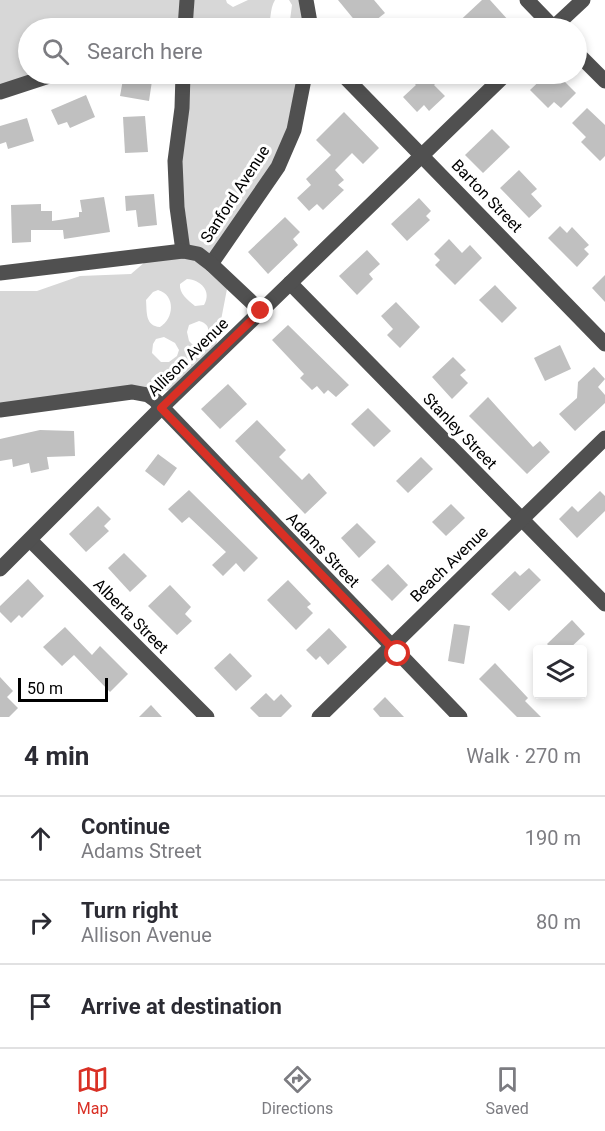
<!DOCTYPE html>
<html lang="en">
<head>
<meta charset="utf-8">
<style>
  :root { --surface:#fff; --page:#f7f7f7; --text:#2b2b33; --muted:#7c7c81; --line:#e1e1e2; --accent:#d93025 }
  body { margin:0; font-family:Roboto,sans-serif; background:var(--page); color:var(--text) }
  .controls { position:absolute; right:18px; bottom:18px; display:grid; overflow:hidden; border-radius:6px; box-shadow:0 3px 9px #0003 }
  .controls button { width:54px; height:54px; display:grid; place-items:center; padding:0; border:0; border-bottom:2px solid var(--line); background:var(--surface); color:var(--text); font:30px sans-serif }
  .scale { position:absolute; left:18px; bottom:15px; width:90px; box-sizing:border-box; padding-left:6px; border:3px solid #000; border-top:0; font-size:16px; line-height:21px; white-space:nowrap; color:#000; -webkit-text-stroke:4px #fff; paint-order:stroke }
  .stop { position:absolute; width:18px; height:18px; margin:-14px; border:4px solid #d93025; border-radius:50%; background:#fff }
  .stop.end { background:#d93025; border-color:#fff; box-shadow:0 2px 6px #0008 }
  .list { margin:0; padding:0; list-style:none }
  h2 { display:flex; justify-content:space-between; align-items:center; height:78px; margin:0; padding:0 24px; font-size:26px }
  h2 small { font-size:20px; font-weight:400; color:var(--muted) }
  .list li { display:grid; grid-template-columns:39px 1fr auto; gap:18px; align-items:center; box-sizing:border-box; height:84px; padding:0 24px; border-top:2px solid var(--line) }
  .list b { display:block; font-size:22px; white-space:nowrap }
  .list p { margin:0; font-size:20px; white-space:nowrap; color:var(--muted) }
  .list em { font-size:20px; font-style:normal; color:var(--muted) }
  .icon { flex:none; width:33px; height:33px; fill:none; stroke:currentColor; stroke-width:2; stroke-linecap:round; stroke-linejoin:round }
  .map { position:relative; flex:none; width:605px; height:717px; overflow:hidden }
  .search { position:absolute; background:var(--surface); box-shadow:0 3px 9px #0003; left:18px; right:18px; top:18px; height:66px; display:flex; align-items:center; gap:15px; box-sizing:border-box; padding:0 21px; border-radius:33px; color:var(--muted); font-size:22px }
  .sheet { height:330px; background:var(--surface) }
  nav { display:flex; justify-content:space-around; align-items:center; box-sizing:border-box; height:84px; border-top:2px solid var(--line); background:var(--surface); font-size:16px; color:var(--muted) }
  nav a { display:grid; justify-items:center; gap:3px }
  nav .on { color:var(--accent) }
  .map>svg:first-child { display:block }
  .green { fill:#d7d7d7; fill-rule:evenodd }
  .building { fill:#c0c0c0 }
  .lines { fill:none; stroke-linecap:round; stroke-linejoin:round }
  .minor { stroke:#505050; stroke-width:15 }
  .route { stroke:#d93025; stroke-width:8 }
  .labels { text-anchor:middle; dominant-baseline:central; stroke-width:6; stroke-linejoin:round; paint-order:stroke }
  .street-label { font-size:16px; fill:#000; stroke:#fff }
</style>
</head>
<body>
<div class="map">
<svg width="605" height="717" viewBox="0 0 605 717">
  <rect width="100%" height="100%" fill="#fff"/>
  <g class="green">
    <path d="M0,0H181L179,22L160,28H28V74H35L0,85Z"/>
    <path d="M194,0H226L227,3L233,7L248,0H275C269,10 272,21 267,28H192Z"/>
    <path d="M289,0H299L305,28H289L292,5Z"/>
    <path d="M190,74H298L287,129L272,165L210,255L189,245L184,205L181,160Z"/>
    <path d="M182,257L195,260L227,289L216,346L171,390L0,404V291H37L80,276L131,274L145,262ZM187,279C201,280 212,291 204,305L195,306C188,300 179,294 180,284ZM158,290C176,295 174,319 160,327C145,326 147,312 146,300L153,292ZM199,321C214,325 208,336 200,344H192L189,341L187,332L189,325ZM164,337L175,343L179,350L177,356L169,362H161L152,353L153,344L156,339Z"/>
  </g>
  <g class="building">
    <path d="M338,0H374L385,13L366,28H361Z"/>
    <path d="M482,0H490L509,21L501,28H452Z"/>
    <path d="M124,74H153L149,101L120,96Z"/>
    <path d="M405,74H434L439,80L434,85L445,96L429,111L424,105L417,112L403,97L416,85Z"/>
    <path d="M547,74H557L576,93L561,108L554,102L548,108L530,90Z"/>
    <path d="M86,95L95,117L70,128L67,122L58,125L51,110Z"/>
    <path d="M587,108L605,125V156L600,161L581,142L586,137L572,123Z"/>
    <path d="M344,112L379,148L363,164L352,153L335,170L344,180L338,185L344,190L323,210L317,204L309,211L297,198L311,185L306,179L331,155L316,140Z"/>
    <path d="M145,116L148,152L125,153L123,117Z"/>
    <path d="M27,118L34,141L8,149L6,142L0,144V126Z"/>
    <path d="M492,129L510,147L483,173L465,155Z"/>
    <path d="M519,170L537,189L531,194L542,206L529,218L500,188Z"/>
    <path d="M154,194L157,225L138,227L136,210L126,211L125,196Z"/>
    <path d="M104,197L110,232L64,239L63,230H31V242L12,243L11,205L41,204V211H52V221L79,217V212H82L80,200Z"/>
    <path d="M419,198L431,211L426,216L430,220L407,241L391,224Z"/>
    <path d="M285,217L300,232L293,239L298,245L268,274L248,252Z"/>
    <path d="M560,226L567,233L572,227L589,245L584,249L589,254L577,267L548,238Z"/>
    <path d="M449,239L462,253L470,245L482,258L455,285L435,265L440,260L434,254Z"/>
    <path d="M367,250L380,264L369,274L373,279L357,295L339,276Z"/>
    <path d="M605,275V302L592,288Z"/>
    <path d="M495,285L517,308L502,323L479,300Z"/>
    <path d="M396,302L420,327L400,348L387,335L393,329L381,316Z"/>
    <path d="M288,325L349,385L336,397L328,390L324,394L317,386L312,390L300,378L304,374L272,340Z"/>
    <path d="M560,345L571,369L545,381L534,358Z"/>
    <path d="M453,357L466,370L460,375L468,383L452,399L432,377Z"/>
    <path d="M594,367L605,379L598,387L605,395V403L575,431L559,414L577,398L578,382Z"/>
    <path d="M228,384L247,404L220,429L201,409Z"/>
    <path d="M488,397L533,447L540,441L550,452L527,474L469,416Z"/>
    <path d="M368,408L391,431L374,447L351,424Z"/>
    <path d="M257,420L286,450L279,457L302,480L309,473L327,493L305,514L235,441Z"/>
    <path d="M40,430L74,431L75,456L47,457L49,469L31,473L29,463L13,467L12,459L0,461V439Z"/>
    <path d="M158,454L177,468L164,486L145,471Z"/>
    <path d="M421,457L433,469L408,493L396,481Z"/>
    <path d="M189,490L258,558L244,572L236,563L223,576L212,565L226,552L189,517L182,523L168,509Z"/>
    <path d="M600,491L605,496V511L577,538L559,519L572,506L578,512Z"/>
    <path d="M451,504L465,518L446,536L432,522Z"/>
    <path d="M98,506L111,519L104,526L109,531L86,552L69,534Z"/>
    <path d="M357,523L376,542L359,558L341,538Z"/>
    <path d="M124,553L147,576L130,592L108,568Z"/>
    <path d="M388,564L408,585L392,601L371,580Z"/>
    <path d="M529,568L541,580L509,611L491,594L515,571L520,576Z"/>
    <path d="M28,579L44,596L22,618L19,615L11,623L0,612V606Z"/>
    <path d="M288,580L311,604L307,607L313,613L296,630L267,600Z"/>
    <path d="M170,585L191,607L185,614L192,621L177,635L148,606Z"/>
    <path d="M572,620L585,634L568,650H553L547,644Z"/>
    <path d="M454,624L470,626L464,664L448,661Z"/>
    <path d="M65,627L92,655L100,646L128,674L110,692L74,655L62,666L43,647Z"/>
    <path d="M329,628L347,647L328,665L320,656L316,660L306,650Z"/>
    <path d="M230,653L252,676L236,691L214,668Z"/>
    <path d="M495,663L528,698L525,701L541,717H517L479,679Z"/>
    <path d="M0,677L13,691L7,697L18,708L9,717H0Z"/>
    <path d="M266,693L274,701L281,694L292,706L281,717H259L250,708Z"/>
    <path d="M385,697L404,717H380L373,709Z"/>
    <path d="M151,705L162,717H139Z"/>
  </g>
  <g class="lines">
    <g class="minor">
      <path d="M306,0L311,28"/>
      <path d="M527,0L554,28"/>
      <path d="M185,28L187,0"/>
      <path d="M553,28L583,0"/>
      <path d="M576,52L605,81"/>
      <path d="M183,74L182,108L175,161L177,207L183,251"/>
      <path d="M342,74L605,344"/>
      <path d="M0,92L55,74"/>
      <path d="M211,264L278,167L294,130L305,74"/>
      <path d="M0,273L183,251L198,254L211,264L261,311"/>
      <path d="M290,283L605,604"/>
      <path d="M0,410L132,392L148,395L155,400L460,717"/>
      <path d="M30,540L207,717"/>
      <path d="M0,569L161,408L506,74"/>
      <path d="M319,717L605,438"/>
    </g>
  </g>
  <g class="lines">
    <path class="route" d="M261,311L161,408L398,654"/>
  </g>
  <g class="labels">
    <g class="street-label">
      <text transform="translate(235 194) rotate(-57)">Sanford Avenue</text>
      <text transform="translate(487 196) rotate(46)">Barton Street</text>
      <text transform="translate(188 357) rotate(-44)">Allison Avenue</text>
      <text transform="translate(460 431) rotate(46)">Stanley Street</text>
      <text transform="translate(323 550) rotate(46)">Adams Street</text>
      <text transform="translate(449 564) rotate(-44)">Beach Avenue</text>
      <text transform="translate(131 616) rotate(45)">Alberta Street</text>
    </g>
  </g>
</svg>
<div class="controls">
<button><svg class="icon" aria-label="layers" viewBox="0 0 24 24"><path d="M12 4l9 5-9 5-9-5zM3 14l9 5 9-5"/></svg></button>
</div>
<div class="scale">50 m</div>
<div class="stop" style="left:398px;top:654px"></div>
<div class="stop end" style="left:261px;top:311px"></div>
<div class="search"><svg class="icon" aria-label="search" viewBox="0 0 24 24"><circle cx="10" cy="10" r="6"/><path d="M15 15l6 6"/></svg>Search here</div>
</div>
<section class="sheet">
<h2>4 min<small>Walk · 270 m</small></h2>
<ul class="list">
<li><svg class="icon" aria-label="ahead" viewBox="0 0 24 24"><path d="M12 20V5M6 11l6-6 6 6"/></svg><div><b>Continue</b><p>Adams Street</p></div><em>190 m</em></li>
<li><svg class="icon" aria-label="right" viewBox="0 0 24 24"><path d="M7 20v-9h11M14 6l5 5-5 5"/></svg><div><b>Turn right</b><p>Allison Avenue</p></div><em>80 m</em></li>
<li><svg class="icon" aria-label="arrive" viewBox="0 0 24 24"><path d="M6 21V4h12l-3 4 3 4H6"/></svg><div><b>Arrive at destination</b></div></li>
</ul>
</section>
<nav>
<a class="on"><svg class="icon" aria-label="map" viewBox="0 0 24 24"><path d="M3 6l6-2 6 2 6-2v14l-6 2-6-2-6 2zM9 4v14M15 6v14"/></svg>Map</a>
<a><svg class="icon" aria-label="directions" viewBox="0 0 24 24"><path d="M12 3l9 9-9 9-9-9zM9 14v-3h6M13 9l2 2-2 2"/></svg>Directions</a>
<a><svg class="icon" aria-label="saved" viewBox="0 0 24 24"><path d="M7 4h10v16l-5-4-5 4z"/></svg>Saved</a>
</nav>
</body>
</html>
